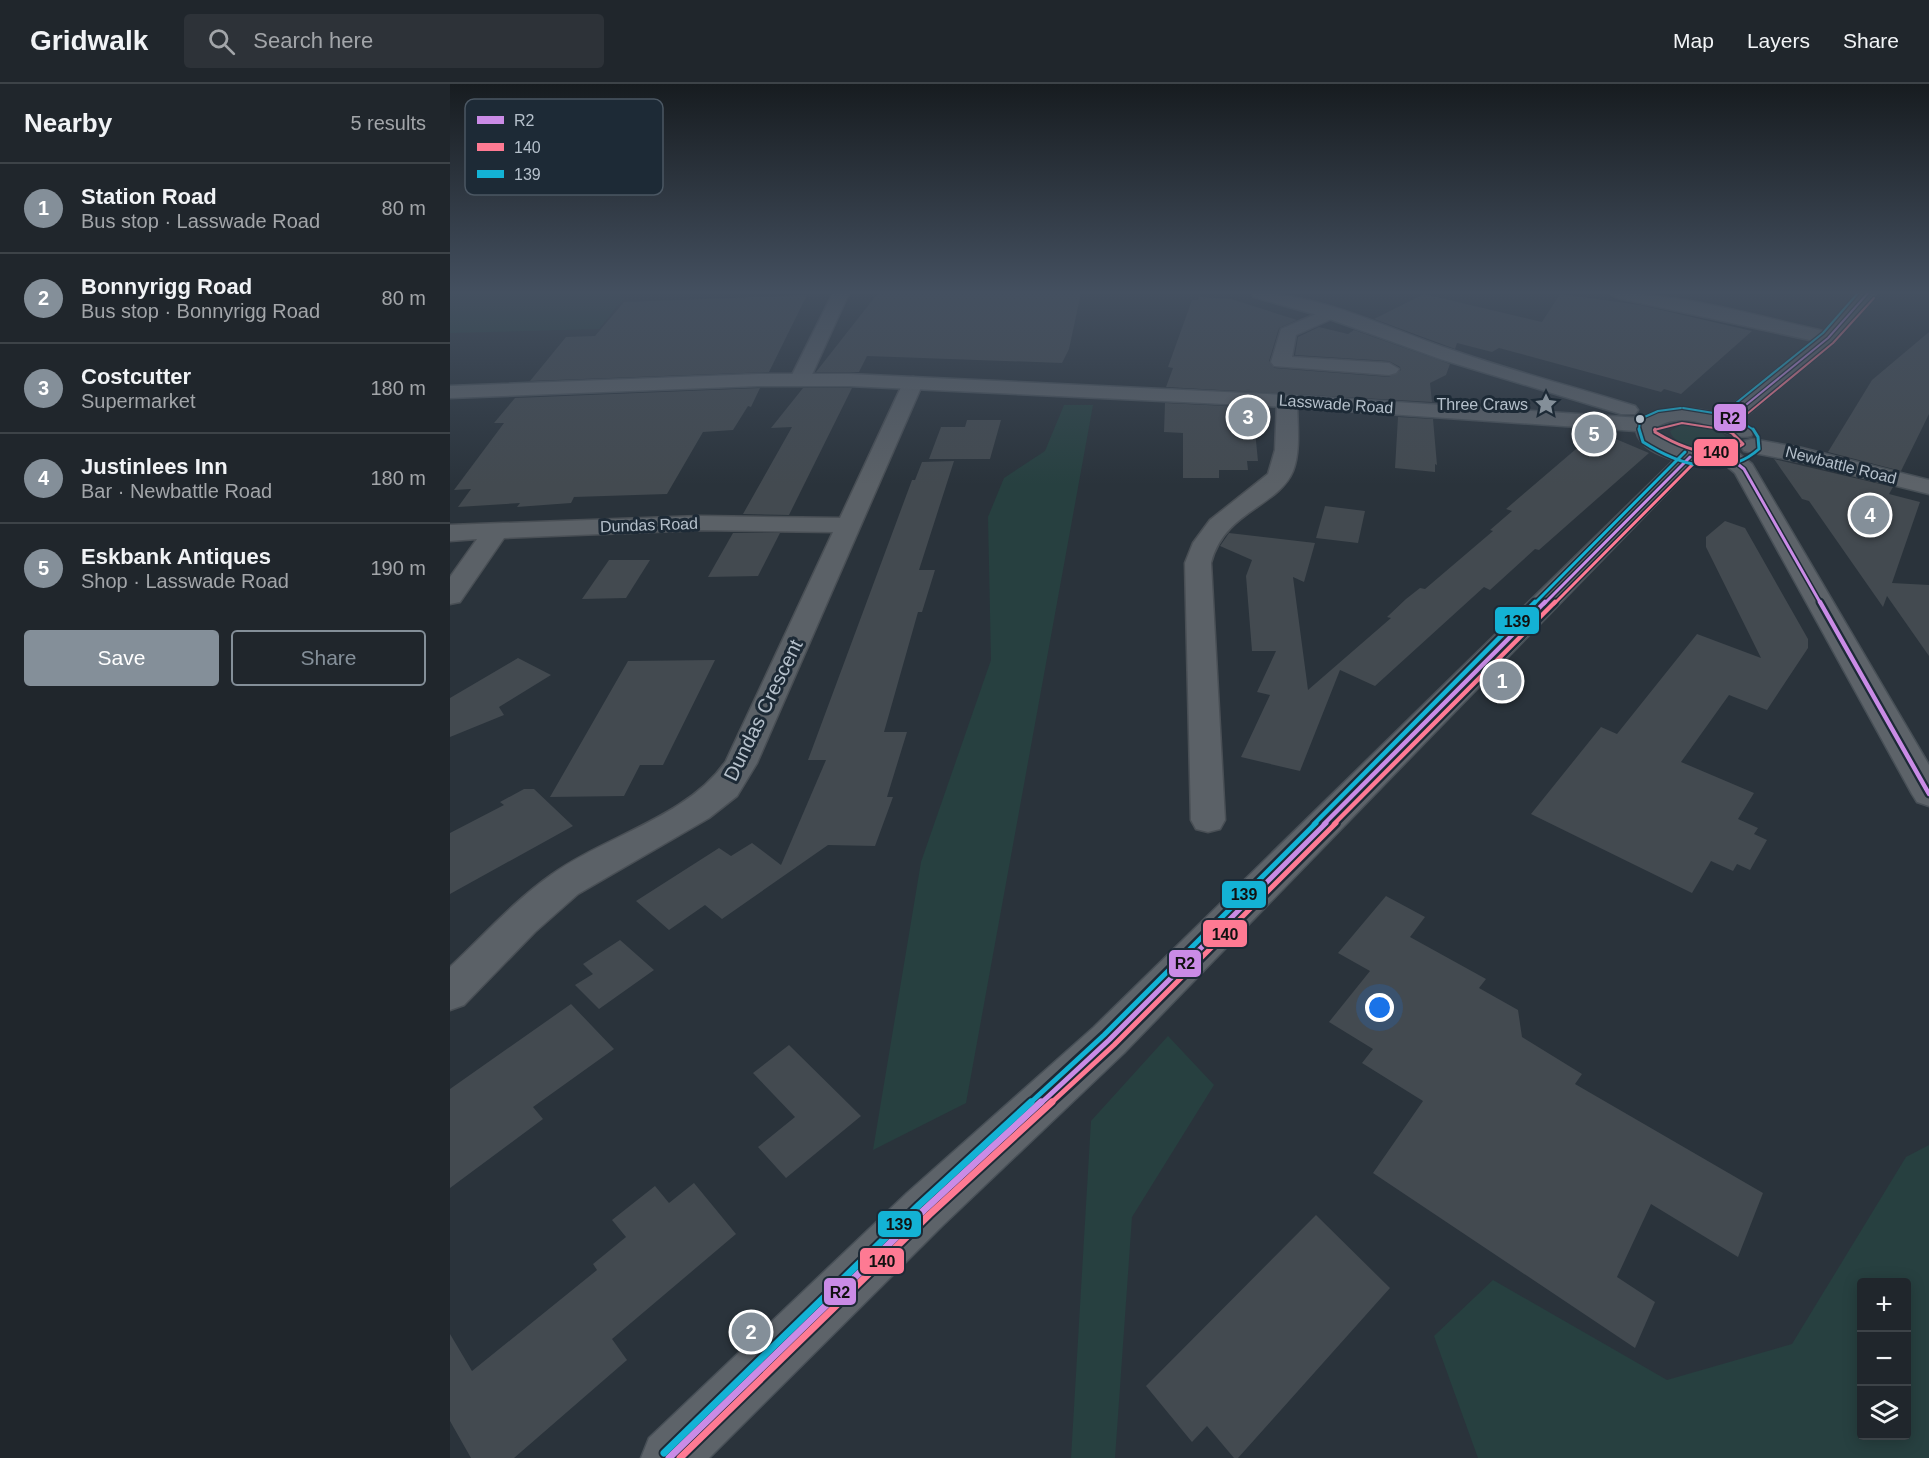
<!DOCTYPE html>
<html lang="en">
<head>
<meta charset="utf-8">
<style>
  :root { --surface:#20262c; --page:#2d3238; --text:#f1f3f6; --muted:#a2a5a9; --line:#3d4348; --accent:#848f99 }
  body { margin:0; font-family:Helvetica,sans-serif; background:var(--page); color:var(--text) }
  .controls { position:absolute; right:18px; bottom:18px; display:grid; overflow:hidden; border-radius:6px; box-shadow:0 3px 15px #0003 }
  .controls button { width:54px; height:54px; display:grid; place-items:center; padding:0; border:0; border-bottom:2px solid var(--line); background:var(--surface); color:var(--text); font:30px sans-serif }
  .you { position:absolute; left:930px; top:924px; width:21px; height:21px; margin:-15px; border:4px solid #fff; border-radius:50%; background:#1a73e8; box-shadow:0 0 0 9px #1a73e833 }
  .badge { display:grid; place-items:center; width:39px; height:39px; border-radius:50%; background:var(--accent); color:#fff; font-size:20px; font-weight:700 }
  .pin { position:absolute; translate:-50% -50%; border:3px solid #fff; box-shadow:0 2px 6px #0006 }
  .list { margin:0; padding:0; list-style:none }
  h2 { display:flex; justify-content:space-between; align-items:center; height:78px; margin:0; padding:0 24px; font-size:26px }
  h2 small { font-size:20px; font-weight:400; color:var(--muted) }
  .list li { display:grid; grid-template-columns:39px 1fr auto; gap:18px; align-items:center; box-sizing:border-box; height:90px; padding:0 24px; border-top:2px solid var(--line) }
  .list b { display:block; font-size:22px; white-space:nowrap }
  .list p { margin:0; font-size:20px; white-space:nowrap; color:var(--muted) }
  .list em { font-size:20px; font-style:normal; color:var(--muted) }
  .actions { display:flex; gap:12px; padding:18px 24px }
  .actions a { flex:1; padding:14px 0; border:2px solid var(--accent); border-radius:6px; text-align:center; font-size:21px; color:var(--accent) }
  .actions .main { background:var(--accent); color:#fff }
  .icon { flex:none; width:33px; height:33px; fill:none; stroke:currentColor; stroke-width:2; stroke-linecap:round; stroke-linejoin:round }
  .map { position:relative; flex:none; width:1479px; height:1374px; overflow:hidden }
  header { display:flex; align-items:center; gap:36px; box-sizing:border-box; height:84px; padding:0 30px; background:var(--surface); border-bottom:2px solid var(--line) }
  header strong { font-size:28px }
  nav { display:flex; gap:33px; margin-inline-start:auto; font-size:21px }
  .search { width:420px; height:54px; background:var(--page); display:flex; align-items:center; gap:15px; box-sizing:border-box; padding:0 21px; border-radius:6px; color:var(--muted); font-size:22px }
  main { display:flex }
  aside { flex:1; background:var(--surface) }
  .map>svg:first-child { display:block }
  .green { fill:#274040; fill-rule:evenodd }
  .building { fill:#434a50 }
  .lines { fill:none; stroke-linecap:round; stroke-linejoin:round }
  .minor-casing { stroke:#494f55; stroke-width:3 }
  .major-casing { stroke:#485057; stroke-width:3 }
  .minor { fill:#5b6167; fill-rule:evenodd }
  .major { fill:#5d6369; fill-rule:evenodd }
  .bus-1-far4-casing { stroke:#1d2a36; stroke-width:4.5 }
  .bus-1-far3-casing { stroke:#1d2a36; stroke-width:6 }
  .bus-1-far2-casing { stroke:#1d2a36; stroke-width:9 }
  .bus-1-far1-casing { stroke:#1d2a36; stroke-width:10 }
  .bus-1-casing { stroke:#1d2a36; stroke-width:11 }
  .bus-2-far4-casing { stroke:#1d2a36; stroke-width:4.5 }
  .bus-2-far3-casing { stroke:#1d2a36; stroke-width:6 }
  .bus-2-far2-casing { stroke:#1d2a36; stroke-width:9 }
  .bus-2-far1-casing { stroke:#1d2a36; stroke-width:10 }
  .bus-2-casing { stroke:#1d2a36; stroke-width:11 }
  .bus-3-far4-casing { stroke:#1d2a36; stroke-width:4.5 }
  .bus-3-far3-casing { stroke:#1d2a36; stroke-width:6 }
  .bus-3-far2-casing { stroke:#1d2a36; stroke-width:9 }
  .bus-3-far1-casing { stroke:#1d2a36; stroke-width:10 }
  .bus-3-casing { stroke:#1d2a36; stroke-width:11 }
  .bus-1-far4 { stroke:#ca8be6; stroke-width:2 }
  .bus-1-far3 { stroke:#ca8be6; stroke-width:3 }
  .bus-1-far2 { stroke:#ca8be6; stroke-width:4.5 }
  .bus-1-far1 { stroke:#ca8be6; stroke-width:5 }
  .bus-1 { stroke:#ca8be6; stroke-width:7 }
  .bus-2-far4 { stroke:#fe7a93; stroke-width:2 }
  .bus-2-far3 { stroke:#fe7a93; stroke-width:3 }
  .bus-2-far2 { stroke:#fe7a93; stroke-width:4.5 }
  .bus-2-far1 { stroke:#fe7a93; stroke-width:5 }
  .bus-2 { stroke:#fe7a93; stroke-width:7 }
  .bus-3-far4 { stroke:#13b2d5; stroke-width:2 }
  .bus-3-far3 { stroke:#13b2d5; stroke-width:3 }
  .bus-3-far2 { stroke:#13b2d5; stroke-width:4.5 }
  .bus-3-far1 { stroke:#13b2d5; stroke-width:5 }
  .bus-3 { stroke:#13b2d5; stroke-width:7 }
  .bus-dot { fill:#b5c0cb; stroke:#1d2a36; stroke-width:2 }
  .labels { text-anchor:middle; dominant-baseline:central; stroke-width:6; stroke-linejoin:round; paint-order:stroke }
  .far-street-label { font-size:16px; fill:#b5c0cb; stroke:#1d2a36 }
  .far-poi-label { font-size:16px; fill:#b5c0cb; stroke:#1d2a36; text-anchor:end }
  .street-label { font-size:20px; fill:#b5c0cb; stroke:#1d2a36 }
  .key { fill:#1d2a36; stroke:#4b5763; stroke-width:1.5 }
  .key-label { font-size:16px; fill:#b5c0cb }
  .line-badge { stroke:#1d2a36; stroke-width:2 }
  .pale-badge-label { font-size:16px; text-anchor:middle; font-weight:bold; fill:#111 }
</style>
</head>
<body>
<header>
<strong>Gridwalk</strong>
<div class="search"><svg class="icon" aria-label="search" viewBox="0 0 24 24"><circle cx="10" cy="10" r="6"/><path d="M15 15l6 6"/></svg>Search here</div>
<nav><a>Map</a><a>Layers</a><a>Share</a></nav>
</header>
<main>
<aside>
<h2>Nearby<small>5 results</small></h2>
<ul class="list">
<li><span class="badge">1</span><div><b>Station Road</b><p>Bus stop · Lasswade Road</p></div><em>80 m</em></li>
<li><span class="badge">2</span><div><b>Bonnyrigg Road</b><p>Bus stop · Bonnyrigg Road</p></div><em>80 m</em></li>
<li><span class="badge">3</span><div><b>Costcutter</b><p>Supermarket</p></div><em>180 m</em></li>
<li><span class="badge">4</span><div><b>Justinlees Inn</b><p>Bar · Newbattle Road</p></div><em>180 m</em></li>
<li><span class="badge">5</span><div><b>Eskbank Antiques</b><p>Shop · Lasswade Road</p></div><em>190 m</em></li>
</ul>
<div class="actions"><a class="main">Save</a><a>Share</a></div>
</aside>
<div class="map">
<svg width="1479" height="1374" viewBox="0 0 1479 1374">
  <rect width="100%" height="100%" fill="#2a333b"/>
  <g class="green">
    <path d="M0,209H171L167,213L174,214L149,245L0,249Z"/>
    <path d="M614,321H643L516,1019L423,1066L471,778L541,576L538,433L554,394L595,367Z"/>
    <path d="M1233,340C1249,339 1267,341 1277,354V358C1263,368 1225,365 1220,347Z"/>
    <path d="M718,952L764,1001L682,1133L665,1374H621L641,1037Z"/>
    <path d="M1479,1061V1374H1028L984,1252L1043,1196L1217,1296L1342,1260L1456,1073ZM1412,1198H1456V1352H1412Z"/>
  </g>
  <g class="building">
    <path d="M428,209H631L619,265L612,279L417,272L409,288H366Z"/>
    <path d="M974,210L1092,238L1110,210L1190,221L1302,247L1231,310L1214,305L1211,308L1049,264L1042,268L1007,259L1005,265L924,235Z"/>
    <path d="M357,211L319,288L80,297L116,253L145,252L174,218Z"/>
    <path d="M749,213L781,215L847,236L829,244L819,277L824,284L939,293L951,286L950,283L939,277L845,271L848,253L869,243L898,250L904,246L1000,280L996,291L980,299L982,318L716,303L723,284L718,283L742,216H748Z"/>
    <path d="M1479,248V330L1451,387L1378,368L1422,296Z"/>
    <path d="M310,304L301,323L298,322L283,346L253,348L217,410L124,413L121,419L67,423L70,419L8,423L21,405L4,406L54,339H44L65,314Z"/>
    <path d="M353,304H402L339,431L293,430L342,343L321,344Z"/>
    <path d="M715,319L819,324L815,348L805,347L808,377H797L798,386H769V394H733V349L714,348Z"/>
    <path d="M948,333L983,335L987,381L985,380V388L945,384Z"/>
    <path d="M517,336H551L540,375H479L491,343H515Z"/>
    <path d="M1147,347L1199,369L1089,466L1085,465L1040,506L1034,503L925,602L890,586L850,687L791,673L820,611L807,608L826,567H802L796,492L802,476L770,462L779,449L865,459L854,498L843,493L858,606L941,534L937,533L956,515L970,504L975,505L1043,447L1040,446L1062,427L1056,425Z"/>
    <path d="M1324,375L1443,403L1439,410L1470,418L1442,499L1479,501V572L1437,512L1433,523L1359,417L1352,415Z"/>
    <path d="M504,377L469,486H485L472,528H468L434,648H457L437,713H443L425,762L378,761L272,835L255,821L219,846L186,817L269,764L281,772L302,759L331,781L376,676H358L462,396H465L472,378Z"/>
    <path d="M875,422L915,427L908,459L866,454Z"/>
    <path d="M1275,437L1295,444L1358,555V564L1317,626L1279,611L1231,678L1304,709L1288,735L1308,744L1304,750L1317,756L1300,786L1287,780L1283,787L1261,777L1242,809L1081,730L1151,643L1167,650L1247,550L1311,574L1256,463V453Z"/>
    <path d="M283,449H330L308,492L258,493Z"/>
    <path d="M159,476H200L176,514L132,515Z"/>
    <path d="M68,574L101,591L49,623L54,631L0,653V614Z"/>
    <path d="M265,576L213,681H190L174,712L100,713L178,577Z"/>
    <path d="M74,705H84L123,742L0,810V749L54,721L50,718Z"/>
    <path d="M936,812L975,833L960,853L1036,895L1029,904L1068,926L1072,953L1132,990L1125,1000L1313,1109L1288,1173L1201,1120L1167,1193L1205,1218L1185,1264L923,1089L973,1017L912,979L923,965L879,938L920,887L888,869Z"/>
    <path d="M170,856L204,886L149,925L125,901L143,890L133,880Z"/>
    <path d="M121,920L164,965L83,1023L93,1035L0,1104V1005Z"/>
    <path d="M339,961L411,1032L336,1094L308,1063L345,1033L303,989Z"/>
    <path d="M244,1099L286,1150L162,1255L177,1276L64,1374H21L0,1337V1250L22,1287L147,1186L143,1180L176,1153L162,1136L205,1102L219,1119Z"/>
    <path d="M866,1131L940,1204L788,1374H784L757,1342L742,1358L696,1302Z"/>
  </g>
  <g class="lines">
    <g class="minor-casing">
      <g id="minor">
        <path d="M383,209H399L360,295L357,299H343L340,295Z"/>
        <path d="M1159,209C1232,209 1306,232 1378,248L1387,254L1378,260L1167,214Z"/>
        <path d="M880,224L886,225L889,229L886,233L846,251L842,273L939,279L949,285L946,289L939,291L824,282L821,278L831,245Z"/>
        <path d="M463,293L470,295L473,299L307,679L287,712L259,734L128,810L85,848L14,921L0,926V883C33,852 64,817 101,791C155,752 238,733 276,677L383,448L251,446L54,454L10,518L0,520V493L27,455L0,457V441L251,432L390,434L453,299L456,295Z"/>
        <path d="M837,311L844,313L847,317C847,339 851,366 843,387C828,423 774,427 761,479L775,736L770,745L758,748L746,745L741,736L735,479L743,459L760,436L818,390L825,366L827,317L830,313Z"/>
      </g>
    </g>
    <g class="major-casing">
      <g id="major">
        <path d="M802,209C870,209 938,245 1002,266C1062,287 1124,303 1185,322L1188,326L1185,330H1171L990,275L874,233L804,213Z"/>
        <path d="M1409,209H1426L1385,258L1290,337L1304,347L1301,352C1274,358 1247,321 1206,343L1208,350L1235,365L1260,368L1270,373L1280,367L1288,369L1302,380L1479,681V722L1467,718L1462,710L1285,389L1270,376L1260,382L1245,380L674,969L491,1143L259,1374H191L199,1354L457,1109L644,943L1224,376C1209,371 1190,364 1186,347L837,323L399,302H308L0,314V302L308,290H399L837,311L1191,334C1216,321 1245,323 1271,330L1371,250Z"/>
        <path d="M1302,355L1352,364L1479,396V410L1351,378L1294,367L1291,362L1294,357Z"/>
      </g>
    </g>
    <use href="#minor" class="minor"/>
    <use href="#major" class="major"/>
    <g class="bus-1-far4-casing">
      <path id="bus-1-far4" d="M1275,338L1378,254L1418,209"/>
    </g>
    <g class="bus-1-far3-casing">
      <g id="bus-1-far3">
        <path d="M1280,374L1294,385L1371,520"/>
        <path d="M1094,520L1240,373"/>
      </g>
    </g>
    <g class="bus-1-far2-casing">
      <g id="bus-1-far2">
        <path d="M1370,518L1479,710"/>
        <path d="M874,740L1095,518"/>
      </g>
    </g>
    <g class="bus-1-far1-casing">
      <path id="bus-1-far1" d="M590,1020L659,956L876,739"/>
    </g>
    <g class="bus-1-casing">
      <path id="bus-1" d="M219,1374L474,1126L591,1018"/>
    </g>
    <g class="bus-2-far4-casing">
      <g id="bus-2-far4">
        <path d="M1280,344L1383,259L1424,214"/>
        <path d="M1204,346L1232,339L1277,346"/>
      </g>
    </g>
    <g class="bus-2-far3-casing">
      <g id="bus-2-far3">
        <path d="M1205,345V348C1230,363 1267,379 1293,360L1282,349L1273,345"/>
        <path d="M1104,520L1245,378"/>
      </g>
    </g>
    <g class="bus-2-far2-casing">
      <path id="bus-2-far2" d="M884,740L1105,518"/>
    </g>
    <g class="bus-2-far1-casing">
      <path id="bus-2-far1" d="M600,1020L664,961L886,739"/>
    </g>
    <g class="bus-2-casing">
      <path id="bus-2" d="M230,1374L479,1131L602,1018"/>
    </g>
    <g class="bus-3-far4-casing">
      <g id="bus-3-far4">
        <path d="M1233,324L1282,332L1304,346"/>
        <path d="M1270,332L1373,249L1408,209"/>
        <path d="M1189,346L1190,335L1208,327L1231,324"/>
      </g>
    </g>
    <g class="bus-3-far3-casing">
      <g id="bus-3-far3">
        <path d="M1189,345L1193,358C1229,381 1274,396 1309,365L1308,353L1303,345"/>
        <path d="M1084,520L1235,368"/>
      </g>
    </g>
    <g class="bus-3-far2-casing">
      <path id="bus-3-far2" d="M864,740L1085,518"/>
    </g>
    <g class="bus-3-far1-casing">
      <path id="bus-3-far1" d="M579,1020L654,951L866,739"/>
    </g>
    <g class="bus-3-casing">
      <path id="bus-3" d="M214,1369L469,1121L581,1018"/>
    </g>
    <use href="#bus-1-far4" class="bus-1-far4"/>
    <use href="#bus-1-far3" class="bus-1-far3"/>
    <use href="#bus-1-far2" class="bus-1-far2"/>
    <use href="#bus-1-far1" class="bus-1-far1"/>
    <use href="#bus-1" class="bus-1"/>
    <use href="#bus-2-far4" class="bus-2-far4"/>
    <use href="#bus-2-far3" class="bus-2-far3"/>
    <use href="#bus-2-far2" class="bus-2-far2"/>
    <use href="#bus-2-far1" class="bus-2-far1"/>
    <use href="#bus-2" class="bus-2"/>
    <use href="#bus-3-far4" class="bus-3-far4"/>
    <use href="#bus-3-far3" class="bus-3-far3"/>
    <use href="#bus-3-far2" class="bus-3-far2"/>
    <use href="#bus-3-far1" class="bus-3-far1"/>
    <use href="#bus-3" class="bus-3"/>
  </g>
  <linearGradient id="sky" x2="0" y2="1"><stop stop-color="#171c20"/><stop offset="0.52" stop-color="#445060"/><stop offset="1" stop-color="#445060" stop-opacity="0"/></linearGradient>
  <rect width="1479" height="401" fill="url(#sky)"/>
  <defs>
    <g id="sight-bare" transform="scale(1.8)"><path d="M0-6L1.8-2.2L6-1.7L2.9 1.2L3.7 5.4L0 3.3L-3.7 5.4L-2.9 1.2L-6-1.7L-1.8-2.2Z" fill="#848f99" stroke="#1d2a36" stroke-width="2.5" paint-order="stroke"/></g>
  </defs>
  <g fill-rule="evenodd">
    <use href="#sight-bare" x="1096" y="320"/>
  </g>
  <circle class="bus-dot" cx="1190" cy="335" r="5"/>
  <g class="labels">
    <g class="far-street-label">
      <text transform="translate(886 320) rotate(4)">Lasswade Road</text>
      <text transform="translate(1391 381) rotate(14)">Newbattle Road</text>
      <text transform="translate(199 441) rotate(-2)">Dundas Road</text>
    </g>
    <g class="far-poi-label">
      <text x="1078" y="320">Three Craws</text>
    </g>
    <g class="street-label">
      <text transform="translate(313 626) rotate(-64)">Dundas Crescent</text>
    </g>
  </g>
  <rect x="15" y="15" width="198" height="96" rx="9" class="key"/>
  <rect x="27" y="32" width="27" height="8" fill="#ca8be6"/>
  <rect x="27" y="59" width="27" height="8" fill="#fe7a93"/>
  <rect x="27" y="86" width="27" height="8" fill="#13b2d5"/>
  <g class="key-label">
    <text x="64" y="42">R2</text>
    <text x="64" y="69">140</text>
    <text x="64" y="96">139</text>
  </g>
  <g class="line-badge">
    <rect x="1263" y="319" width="34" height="29" rx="6" fill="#ca8be6"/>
    <rect x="1243" y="354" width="46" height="29" rx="6" fill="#fe7a93"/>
    <rect x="1044" y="522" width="46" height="29" rx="6" fill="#13b2d5"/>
    <rect x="771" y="796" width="46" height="29" rx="6" fill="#13b2d5"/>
    <rect x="752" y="835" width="46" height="29" rx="6" fill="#fe7a93"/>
    <rect x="718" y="865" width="34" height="29" rx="6" fill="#ca8be6"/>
    <rect x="427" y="1126" width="45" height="28" rx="6" fill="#13b2d5"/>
    <rect x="409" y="1163" width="46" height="28" rx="6" fill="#fe7a93"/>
    <rect x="373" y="1193" width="34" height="29" rx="6" fill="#ca8be6"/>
  </g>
  <g class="pale-badge-label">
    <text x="1280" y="340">R2</text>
    <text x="1266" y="374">140</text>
    <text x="1067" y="543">139</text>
    <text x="794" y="816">139</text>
    <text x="775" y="856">140</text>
    <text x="735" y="885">R2</text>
    <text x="449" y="1146">139</text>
    <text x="432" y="1183">140</text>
    <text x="390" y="1214">R2</text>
  </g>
</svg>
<div class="controls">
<button>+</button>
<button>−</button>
<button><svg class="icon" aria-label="layers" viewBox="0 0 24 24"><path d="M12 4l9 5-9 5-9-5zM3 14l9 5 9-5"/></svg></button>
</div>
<div class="you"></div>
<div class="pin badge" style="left:1052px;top:597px">1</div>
<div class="pin badge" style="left:301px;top:1248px">2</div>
<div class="pin badge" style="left:798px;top:333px">3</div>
<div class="pin badge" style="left:1420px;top:431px">4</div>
<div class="pin badge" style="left:1144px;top:350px">5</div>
</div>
</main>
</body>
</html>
